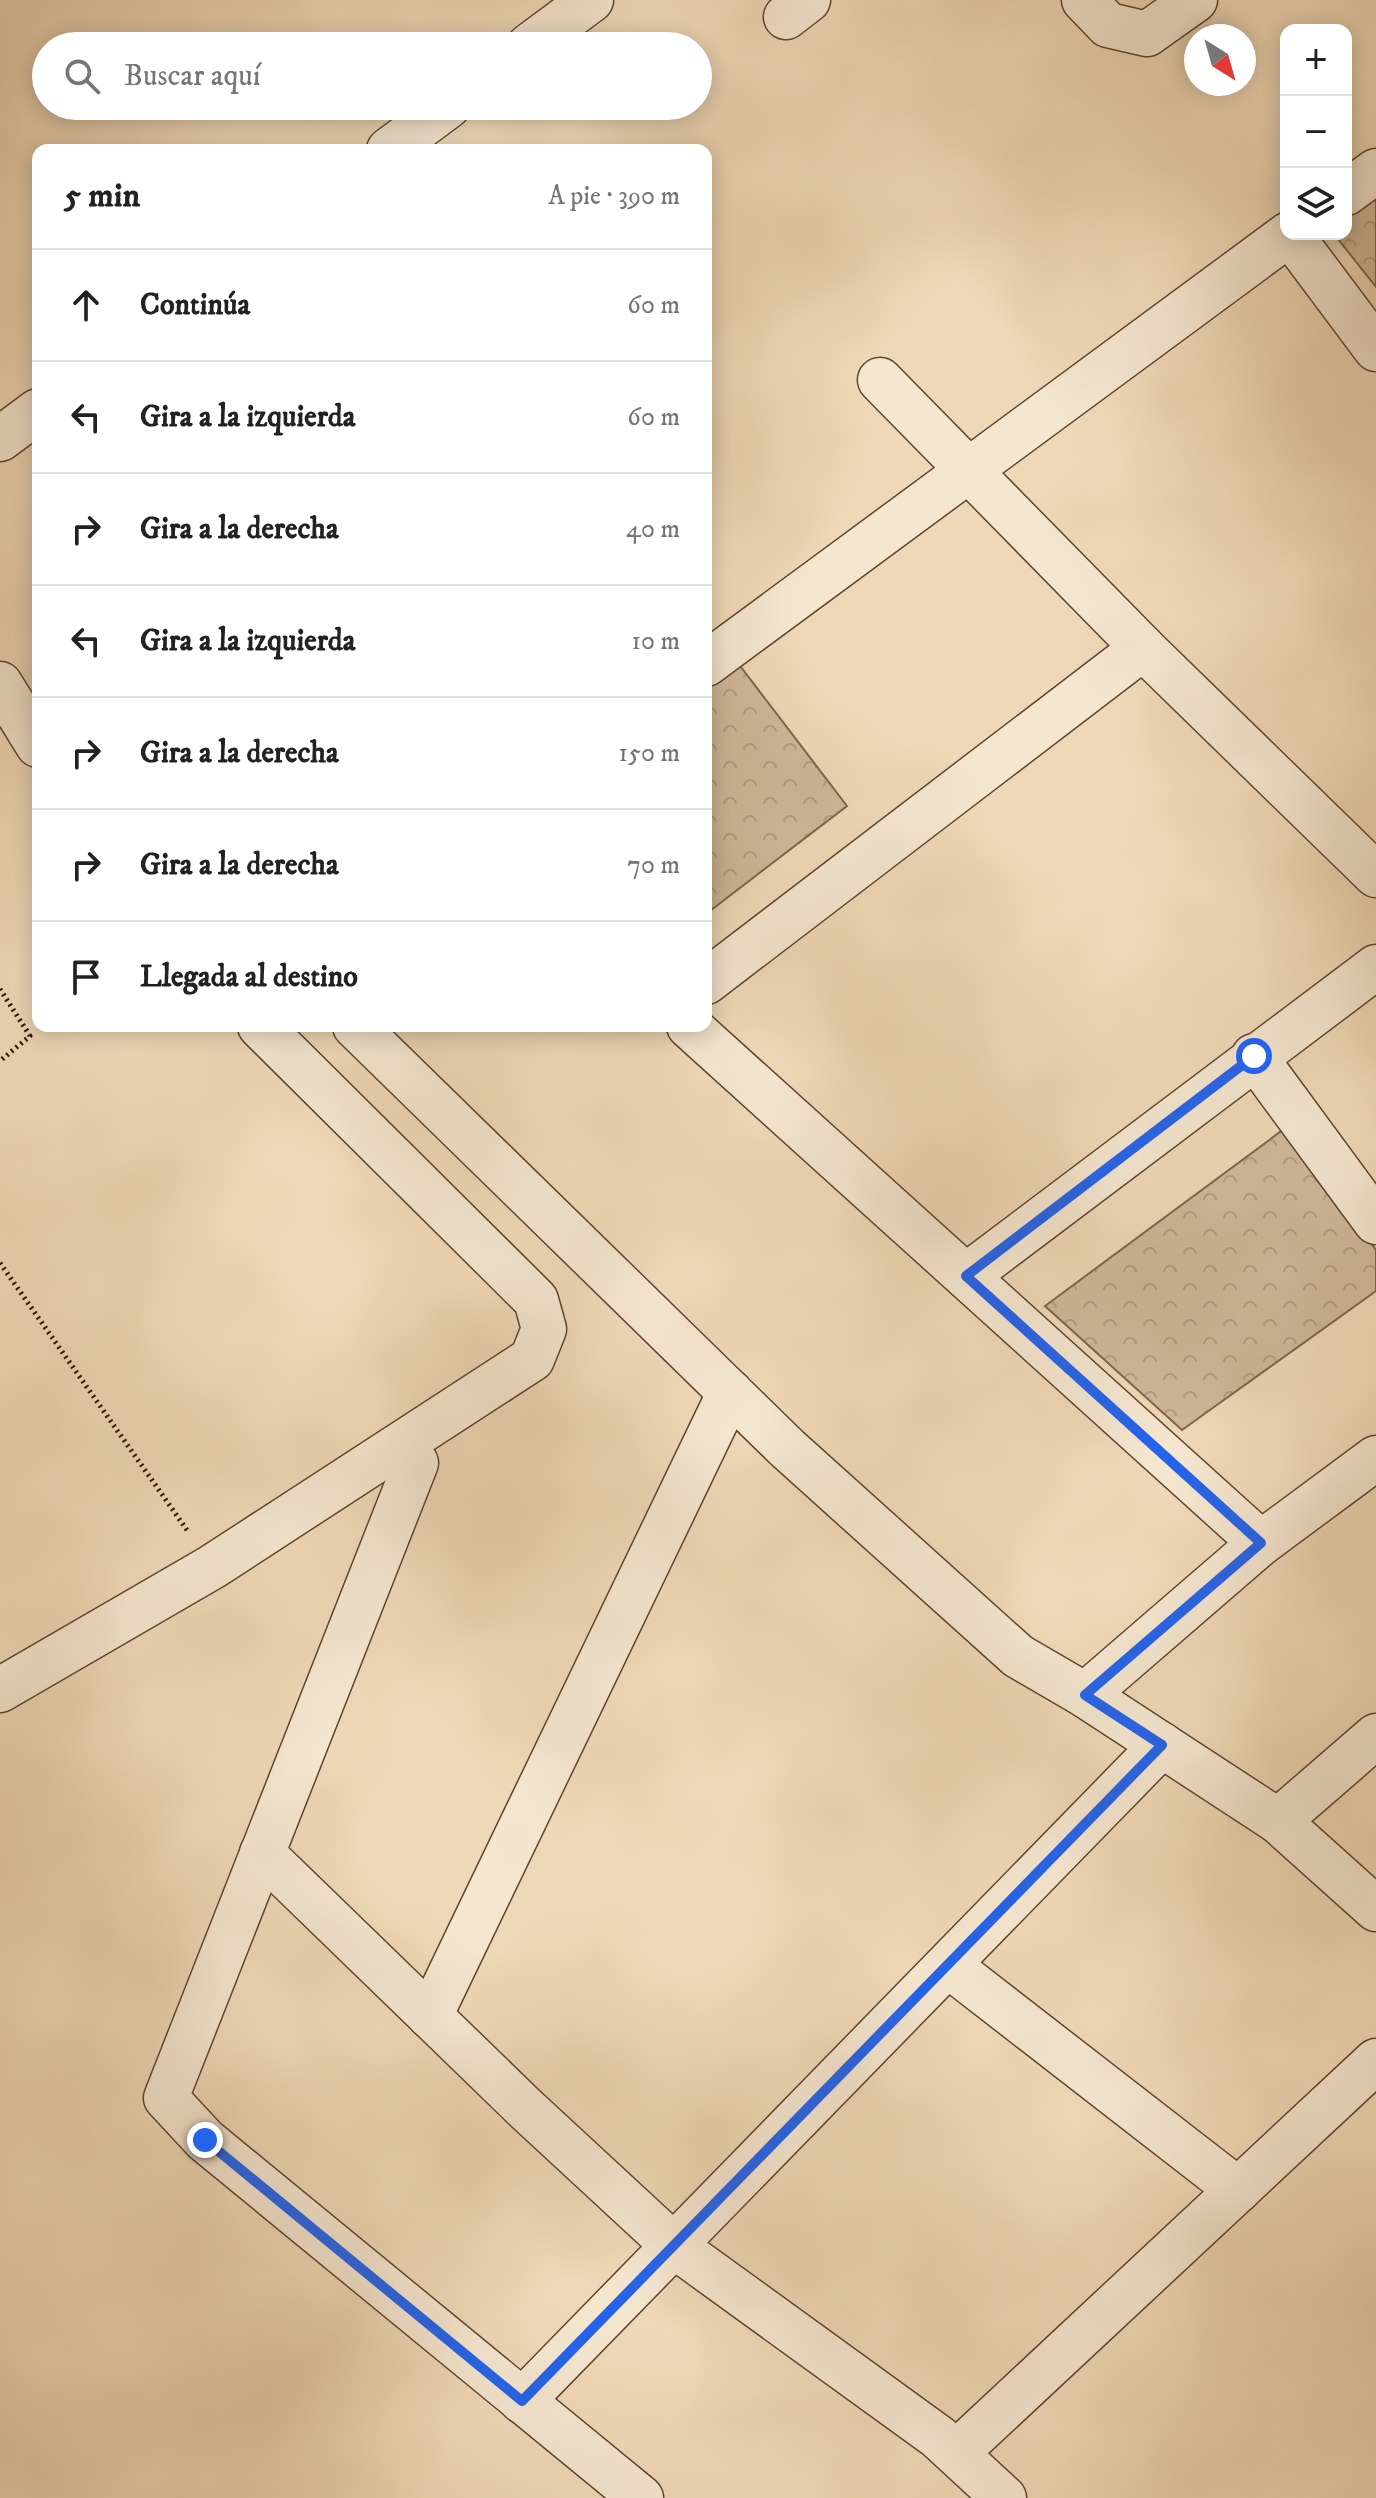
<!DOCTYPE html>
<html lang="es">
<head>
<meta charset="utf-8">
<style>
  :root { --surface:#fff; --page:#f2f2f2; --text:#222; --muted:#767676; --line:#e0e0e0 }
  body { margin:0; font-family:"IM FELL DW Pica",serif; background:var(--page); color:var(--text) }
  .controls { position:absolute; right:24px; top:24px; display:grid; overflow:hidden; border-radius:16px; box-shadow:0 4px 20px #0003 }
  .controls button { width:72px; height:72px; display:grid; place-items:center; padding:0; border:0; border-bottom:2px solid var(--line); background:var(--surface); color:var(--text); font:40px sans-serif }
  .compass { position:absolute; left:1184px; top:24px; width:72px; height:72px; border-radius:50%; background:var(--surface); box-shadow:0 4px 20px #0003; rotate:143deg }
  .stop { position:absolute; width:24px; height:24px; margin:-18px; border:6px solid #2563eb; border-radius:50%; background:#fff }
  .stop.end { background:#2563eb; border-color:#fff; box-shadow:0 2px 8px #0008 }
  .list { margin:0; padding:0; list-style:none }
  h2 { display:flex; justify-content:space-between; align-items:center; height:104px; margin:0; padding:0 32px; font-size:34px }
  h2 small { font-size:26px; font-weight:400; color:var(--muted) }
  .list li { display:grid; grid-template-columns:52px 1fr auto; gap:24px; align-items:center; box-sizing:border-box; height:112px; padding:0 32px; border-top:2px solid var(--line) }
  .list b { display:block; font-size:30px; white-space:nowrap }
  .list em { font-size:26px; font-style:normal; color:var(--muted) }
  .icon { flex:none; width:44px; height:44px; fill:none; stroke:currentColor; stroke-width:2; stroke-linecap:round; stroke-linejoin:round }
  .map { position:relative; flex:none; width:1376px; height:2498px; overflow:hidden }
  .search { position:absolute; background:var(--surface); box-shadow:0 4px 20px #0003; left:32px; top:32px; width:680px; height:88px; display:flex; align-items:center; gap:20px; box-sizing:border-box; padding:0 28px; border-radius:44px; color:var(--muted); font-size:30px }
  .panel { position:absolute; background:var(--surface); box-shadow:0 4px 20px #0003; left:32px; top:144px; width:680px; height:888px; border-radius:16px }
  .map>svg:first-child { display:block }
  .forest { fill:url(#forest-crowns); stroke:#7e664c; stroke-width:2 }
  .lines { fill:none; stroke-linecap:round; stroke-linejoin:round }
  .minor-casing { stroke:#5f452e; stroke-width:47 }
  .path { stroke:#2f1400; stroke-width:5; stroke-dasharray:2 4; stroke-linecap:butt }
  .minor { stroke:#f5e6d0; stroke-width:44 }
  .route { stroke:#2563eb; stroke-width:10 }
</style>
</head>
<body>
<div class="map">
<svg width="1376" height="2498" viewBox="0 0 1376 2498">
  <defs>
    <pattern id="forest-crowns" width="20" height="18" patternUnits="userSpaceOnUse" patternTransform="scale(2)"><rect width="20" height="18" fill="#ceb798"/><path d="M2 6a3 3 0 1 1 6 0M12 15a3 3 0 1 1 6 0" fill="none" stroke="#b19c81"/></pattern>
  </defs>
  <rect width="100%" height="100%" fill="#efd8b7"/>
  <filter id="stains"><feTurbulence type="fractalNoise" baseFrequency=".0025" numOctaves="4"/><feColorMatrix values="0 0 0 0 .2 0 0 0 0 .09 0 0 0 0 .02 0 0 0 .5 -.17"/></filter>
  <radialGradient id="worn" r=".72"><stop offset=".6" stop-color="#630" stop-opacity="0"/><stop offset="1" stop-color="#630" stop-opacity=".3"/></radialGradient>
  <g class="forest">
    <path d="M1376,178V287L1334,234H1346V199Z"/>
    <path d="M731,654L847,806L706,914V672Z"/>
    <path d="M1284,1129L1376,1250V1291L1182,1430L1045,1306Z"/>
  </g>
  <g class="lines">
    <g class="minor-casing">
      <g id="minor">
        <path d="M1084,0L1108,25L1147,34L1195,0"/>
        <path d="M786,17L808,0"/>
        <path d="M529,46L591,0"/>
        <path d="M389,150L448,106"/>
        <path d="M1346,193L1376,171"/>
        <path d="M1290,234L1376,349"/>
        <path d="M880,380L1143,648L1376,875"/>
        <path d="M0,439L38,411"/>
        <path d="M706,664L1289,234"/>
        <path d="M0,684L38,745"/>
        <path d="M706,982L1143,648"/>
        <path d="M355,1026L787,1448L1018,1656L1085,1695L1278,1821L1376,1909"/>
        <path d="M689,1026L1261,1543"/>
        <path d="M1254,1056L1376,1222"/>
        <path d="M966,1276L1376,967"/>
        <path d="M416,1463L166,2098L205,2140L641,2498"/>
        <path d="M0,1690L212,1567L532,1359L544,1329L536,1300L260,1026"/>
        <path d="M1085,1695L1261,1543L1376,1458"/>
        <path d="M1278,1821L1376,1736"/>
        <path d="M262,1853L526,2109L673,2245L938,2437L1004,2498"/>
        <path d="M948,1965L1238,2190"/>
        <path d="M430,2016L730,1392"/>
        <path d="M522,2401L1162,1745"/>
        <path d="M956,2453L1376,2061"/>
      </g>
    </g>
    <g class="path">
      <path d="M0,989L30,1036L0,1061"/>
      <path d="M0,1263L189,1533"/>
    </g>
    <use href="#minor" class="minor"/>
  </g>
  <g class="lines">
    <path class="route" d="M205,2140L522,2401L1162,1745L1085,1695L1261,1543L966,1276L1254,1056"/>
  </g>
  <rect width="100%" height="100%" filter="url(#stains)"/>
  <rect width="100%" height="100%" fill="url(#worn)"/>
</svg>
<div class="controls">
<button>+</button>
<button>−</button>
<button><svg class="icon" aria-label="layers" viewBox="0 0 24 24"><path d="M12 4l9 5-9 5-9-5zM3 14l9 5 9-5"/></svg></button>
</div>
<svg class="compass" viewBox="-18 -18 36 36"><path d="M0-13l5 13h-10z" fill="#e53935"/><path d="M0 13l5-13h-10z" fill="#767676"/></svg>
<div class="stop" style="left:1254px;top:1056px"></div>
<div class="stop end" style="left:205px;top:2140px"></div>
<div class="search"><svg class="icon" aria-label="search" viewBox="0 0 24 24"><circle cx="10" cy="10" r="6"/><path d="M15 15l6 6"/></svg>Buscar aquí</div>
<section class="panel">
<h2>5 min<small>A pie · 390 m</small></h2>
<ul class="list">
<li><svg class="icon" aria-label="ahead" viewBox="0 0 24 24"><path d="M12 20V5M6 11l6-6 6 6"/></svg><div><b>Continúa</b></div><em>60 m</em></li>
<li><svg class="icon" aria-label="left" viewBox="0 0 24 24"><path d="M17 20v-9H6M10 6l-5 5 5 5"/></svg><div><b>Gira a la izquierda</b></div><em>60 m</em></li>
<li><svg class="icon" aria-label="right" viewBox="0 0 24 24"><path d="M7 20v-9h11M14 6l5 5-5 5"/></svg><div><b>Gira a la derecha</b></div><em>40 m</em></li>
<li><svg class="icon" aria-label="left" viewBox="0 0 24 24"><path d="M17 20v-9H6M10 6l-5 5 5 5"/></svg><div><b>Gira a la izquierda</b></div><em>10 m</em></li>
<li><svg class="icon" aria-label="right" viewBox="0 0 24 24"><path d="M7 20v-9h11M14 6l5 5-5 5"/></svg><div><b>Gira a la derecha</b></div><em>150 m</em></li>
<li><svg class="icon" aria-label="right" viewBox="0 0 24 24"><path d="M7 20v-9h11M14 6l5 5-5 5"/></svg><div><b>Gira a la derecha</b></div><em>70 m</em></li>
<li><svg class="icon" aria-label="arrive" viewBox="0 0 24 24"><path d="M6 21V4h12l-3 4 3 4H6"/></svg><div><b>Llegada al destino</b></div></li>
</ul>
</section>
</div>
</body>
</html>
